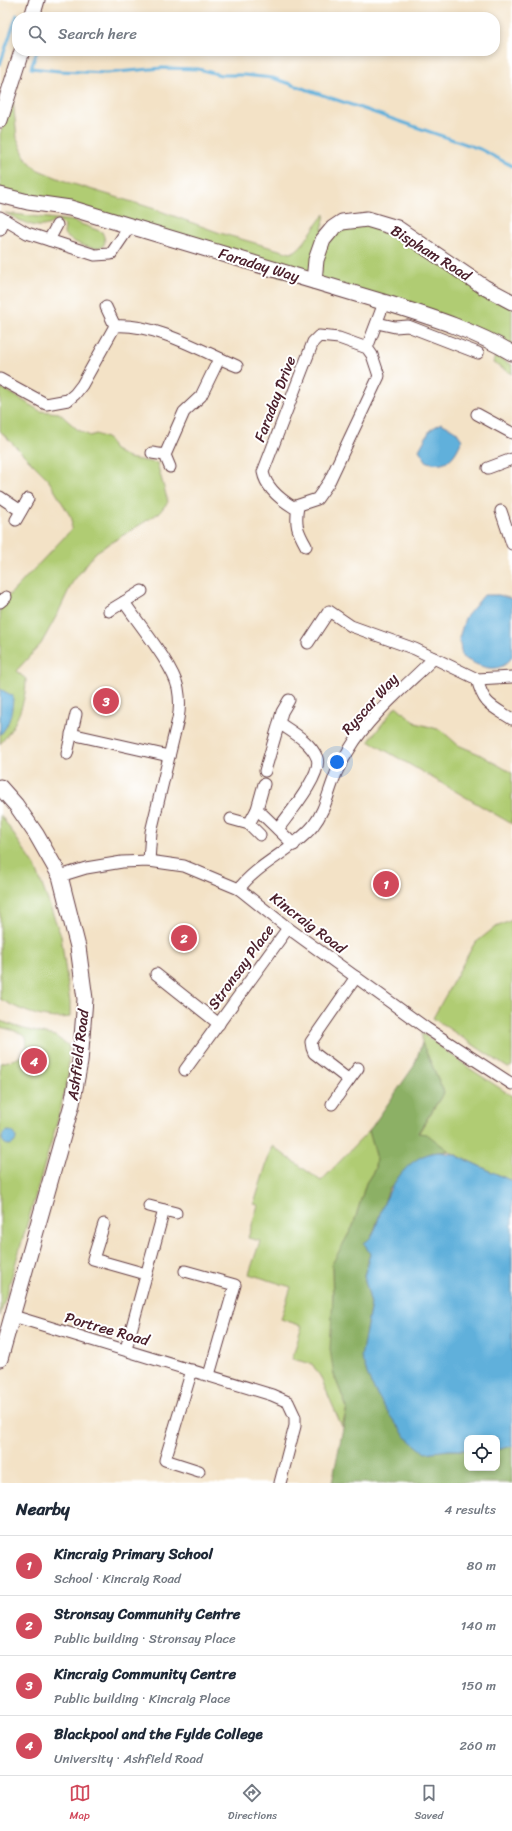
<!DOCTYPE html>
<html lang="en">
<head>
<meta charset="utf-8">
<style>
  :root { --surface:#fff; --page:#f2f2f3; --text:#1f2937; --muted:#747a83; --line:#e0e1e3; --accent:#d1495b }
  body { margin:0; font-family:Sriracha,sans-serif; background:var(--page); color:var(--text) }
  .controls { position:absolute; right:12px; bottom:12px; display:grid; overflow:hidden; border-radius:8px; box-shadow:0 2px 6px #0003 }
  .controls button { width:36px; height:36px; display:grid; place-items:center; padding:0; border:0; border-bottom:1px solid var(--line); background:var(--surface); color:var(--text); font:20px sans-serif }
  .you { position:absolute; left:337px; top:762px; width:14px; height:14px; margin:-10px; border:3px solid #fff; border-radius:50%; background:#1a73e8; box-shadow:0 0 0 6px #1a73e833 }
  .badge { display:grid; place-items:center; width:26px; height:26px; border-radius:50%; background:var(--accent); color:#fff; font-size:13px; font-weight:700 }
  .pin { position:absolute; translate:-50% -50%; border:2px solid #fff; box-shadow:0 1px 4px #0006 }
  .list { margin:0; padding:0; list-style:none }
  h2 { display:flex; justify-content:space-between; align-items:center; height:52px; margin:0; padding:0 16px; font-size:17px }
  h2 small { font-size:13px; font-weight:400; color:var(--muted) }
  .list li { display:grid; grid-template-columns:26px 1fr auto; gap:12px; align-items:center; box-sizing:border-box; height:60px; padding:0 16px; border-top:1px solid var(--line) }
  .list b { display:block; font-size:15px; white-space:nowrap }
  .list p { margin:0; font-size:13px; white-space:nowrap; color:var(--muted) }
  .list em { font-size:13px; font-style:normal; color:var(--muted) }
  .icon { flex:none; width:22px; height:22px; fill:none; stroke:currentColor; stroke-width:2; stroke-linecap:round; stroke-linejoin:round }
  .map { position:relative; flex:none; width:512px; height:1483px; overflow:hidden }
  .search { position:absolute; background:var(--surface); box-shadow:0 2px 6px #0003; left:12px; right:12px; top:12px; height:44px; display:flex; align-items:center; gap:10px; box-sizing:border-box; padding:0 14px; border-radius:16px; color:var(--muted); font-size:15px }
  .sheet { height:292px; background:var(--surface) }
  nav { display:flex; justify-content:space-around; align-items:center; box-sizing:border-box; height:56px; border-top:1px solid var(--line); background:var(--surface); font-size:11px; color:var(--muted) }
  nav a { display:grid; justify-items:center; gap:2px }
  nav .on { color:var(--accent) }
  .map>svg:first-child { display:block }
  .green { fill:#b0cc73; stroke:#7d764f }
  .forest { fill:#8cb065; stroke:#6b6848 }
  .water { fill:#60b0db; stroke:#556883 }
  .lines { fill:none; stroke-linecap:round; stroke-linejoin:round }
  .stream { stroke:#60b0db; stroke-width:3 }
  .street-casing { stroke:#633c42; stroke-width:13 }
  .secondary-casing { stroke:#633c42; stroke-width:17 }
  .street { stroke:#fff; stroke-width:11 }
  .secondary { stroke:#fff; stroke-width:15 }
  .labels { text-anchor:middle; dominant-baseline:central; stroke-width:4; stroke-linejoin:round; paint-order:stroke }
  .street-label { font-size:15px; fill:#4a1f2b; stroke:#fff }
</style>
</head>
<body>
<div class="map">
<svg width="512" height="1483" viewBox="0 0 512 1483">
  <rect width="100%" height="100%" fill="#fff"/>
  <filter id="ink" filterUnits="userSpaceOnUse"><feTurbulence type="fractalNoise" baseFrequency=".025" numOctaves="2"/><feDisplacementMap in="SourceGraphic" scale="8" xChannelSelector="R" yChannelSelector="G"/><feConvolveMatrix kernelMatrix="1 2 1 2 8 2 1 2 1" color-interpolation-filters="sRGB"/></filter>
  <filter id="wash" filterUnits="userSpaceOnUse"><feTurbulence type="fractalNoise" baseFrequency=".012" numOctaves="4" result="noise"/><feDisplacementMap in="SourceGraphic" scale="16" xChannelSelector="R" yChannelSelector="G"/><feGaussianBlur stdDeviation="0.9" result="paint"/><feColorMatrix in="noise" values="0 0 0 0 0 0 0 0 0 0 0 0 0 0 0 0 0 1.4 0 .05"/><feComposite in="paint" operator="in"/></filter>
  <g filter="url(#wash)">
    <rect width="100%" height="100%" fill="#f3e2c6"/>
    <g class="green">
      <path d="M13,100L17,138L25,157L36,169L70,183L152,208L220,233L290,253C304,250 313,225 325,214L322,230L342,222L367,219L512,302V353L493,342L0,189V134Z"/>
      <path d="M5,213L73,221L102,232C116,260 73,245 64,234L65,226L56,220C40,234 22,221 5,213Z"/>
      <path d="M495,356L512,365V374L493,363Z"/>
      <path d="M0,389H4L40,411L59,413L77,429L90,436L96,434L106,438L110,441L113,449L128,458L157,463L168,502L159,513L96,552L72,583L58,613L41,644L16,671L26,679C26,703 16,726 0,744V605L71,530L72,519L47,478L0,431Z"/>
      <path d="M396,706L416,723L441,730L458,745L479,754L512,773V824L369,741Z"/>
      <path d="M0,814L35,866L61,936L70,1003V1017C45,1021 22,1011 0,999Z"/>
      <path d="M512,920V1066L508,1068L433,1018L474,944L494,928Z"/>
      <path d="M0,1021L24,1029L55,1036L69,1046L68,1076L58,1119L0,1316V1063C16,1059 30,1058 26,1037L15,1031L0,1027Z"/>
      <path d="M422,1033L469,1068L512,1096V1181L460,1157L418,1134L444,1092L422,1043Z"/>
      <path d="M369,1131L376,1155L375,1169L366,1183L353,1226L332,1265L334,1375L347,1408L342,1427L320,1376L312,1364L292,1359L302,1326L281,1319L291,1287L249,1274L260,1241L248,1238L258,1205L254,1204L272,1146L321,1181Z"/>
    </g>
    <path class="forest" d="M422,1043L444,1092L418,1133L427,1134L449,1151L430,1153L389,1189L371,1239L370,1254L364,1276L371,1304L366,1331L371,1384L405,1436L449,1450H467V1468H497V1450L512,1444V1483H332L347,1408L334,1375L330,1349L333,1296L332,1264L353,1226L366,1183L375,1169L376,1155L369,1131L414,1066Z"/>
    <g class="water">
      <path d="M441,423L456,431L462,440C454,458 448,467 427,462L419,450L430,430Z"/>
      <path d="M484,595H499L512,599V657C499,677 478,666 462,657L459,638L465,618Z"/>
      <path d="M0,689L13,696C13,709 10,725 0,735Z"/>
      <circle cx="9" cy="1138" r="7"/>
      <path d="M439,1152L453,1154L512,1181V1446L497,1450V1438H467V1450H449L425,1453L405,1436L388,1413L371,1384L361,1357L371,1304L364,1276L370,1254L364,1243C376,1236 376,1224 381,1211C390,1186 408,1154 439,1152Z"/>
    </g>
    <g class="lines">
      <g class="stream">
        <path d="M37,51L31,68L59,71L106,73L162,68L198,69L221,75H244L273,78L480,149L512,166"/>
        <path d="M0,64L17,15"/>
      </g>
    </g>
  </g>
  <g filter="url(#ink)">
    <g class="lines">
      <g class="street-casing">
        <g id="street">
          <path d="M0,217L27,233L95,255L111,254L130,226"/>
          <path d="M0,230L5,220"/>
          <path d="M49,240L57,225"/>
          <path d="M106,307L115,326"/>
          <path d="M377,323L395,327L408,326L478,353"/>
          <path d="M367,348L372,355L379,376L329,482L317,499L293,507C280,499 266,488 263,472L313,342L319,336L339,338L367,348L384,303"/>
          <path d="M0,379L46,404L68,400L75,394L82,385L115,326C155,323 201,351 237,366"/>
          <path d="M477,414L512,433"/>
          <path d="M152,453L165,455L170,467"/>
          <path d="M165,455L184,412L201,396L219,359"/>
          <path d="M488,468L512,459"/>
          <path d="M0,497L21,511"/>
          <path d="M298,506C295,525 297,530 306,546"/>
          <path d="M501,511L512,544"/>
          <path d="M16,520L28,499"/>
          <path d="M0,602L6,597"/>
          <path d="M124,602C138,623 173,665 178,688C180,699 180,709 178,719L151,832L149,861"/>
          <path d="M109,611L142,591"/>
          <path d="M308,643L329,611L351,626L415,649L477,679C484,705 490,705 512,719"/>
          <path d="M477,679L512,677"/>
          <path d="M279,723L282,712L289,700"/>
          <path d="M71,734L169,756"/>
          <path d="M67,754L76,714"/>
          <path d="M265,771L279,723C292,732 311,742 317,758C323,774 288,815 278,829"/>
          <path d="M257,809L294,845"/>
          <path d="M231,819L249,824L257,809L264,784"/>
          <path d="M249,824L260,835"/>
          <path d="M60,876L86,868L122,862L149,861L184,866L239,889L288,928L426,1028L512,1084"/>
          <path d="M239,889C257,864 292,851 313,826C325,811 328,793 335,776C338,767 344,758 349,750C368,717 407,685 434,658"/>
          <path d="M156,974L219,1024"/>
          <path d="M185,1070L288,928"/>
          <path d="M349,1080L358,1068"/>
          <path d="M332,1104L349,1080L314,1053L312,1048L311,1042L356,977"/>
          <path d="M149,1206L176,1213"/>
          <path d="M104,1224L93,1259L146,1274"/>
          <path d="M185,1271L235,1285L209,1375"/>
          <path d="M13,1316L272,1395L288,1402L295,1417V1426L280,1483"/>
          <path d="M126,1349L164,1210"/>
          <path d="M192,1370L165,1460L199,1471"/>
        </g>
      </g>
      <g class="secondary-casing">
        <g id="secondary">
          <path d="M32,17L37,0"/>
          <path d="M0,120L22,51"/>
          <path d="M0,195L28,202L70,208L393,305C434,318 475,331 512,353"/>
          <path d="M314,281L316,260L323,240L333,228L342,222L367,219L397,228L484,287L512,302"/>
          <path d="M0,787L16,805L36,834L60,876L78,947L85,999L80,1062L72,1104L0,1359"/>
        </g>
      </g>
      <use href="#street" class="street"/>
      <use href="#secondary" class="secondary"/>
    </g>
  </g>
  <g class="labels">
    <g class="street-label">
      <text transform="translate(431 253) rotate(32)">Bispham Road</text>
      <text transform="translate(259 265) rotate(17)">Faraday Way</text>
      <text transform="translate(275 399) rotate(-69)">Faraday Drive</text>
      <text transform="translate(370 704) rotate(-48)">Ryscar Way</text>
      <text transform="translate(308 923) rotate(37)">Kincraig Road</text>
      <text transform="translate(241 967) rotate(-54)">Stronsay Place</text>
      <text transform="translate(78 1055) rotate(-83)">Ashfield Road</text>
      <text transform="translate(107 1329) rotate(16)">Portree Road</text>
    </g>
  </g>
</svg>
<div class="controls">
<button><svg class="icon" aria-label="locate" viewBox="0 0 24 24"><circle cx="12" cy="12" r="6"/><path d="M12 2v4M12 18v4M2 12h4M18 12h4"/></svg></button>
</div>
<div class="you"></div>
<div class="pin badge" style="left:386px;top:884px">1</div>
<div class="pin badge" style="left:184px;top:938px">2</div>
<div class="pin badge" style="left:106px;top:701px">3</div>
<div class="pin badge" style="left:34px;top:1061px">4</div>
<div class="search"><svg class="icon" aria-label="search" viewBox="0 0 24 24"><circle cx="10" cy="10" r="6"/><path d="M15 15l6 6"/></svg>Search here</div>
</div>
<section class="sheet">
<h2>Nearby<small>4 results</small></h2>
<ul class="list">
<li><span class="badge">1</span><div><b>Kincraig Primary School</b><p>School · Kincraig Road</p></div><em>80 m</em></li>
<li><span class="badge">2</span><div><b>Stronsay Community Centre</b><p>Public building · Stronsay Place</p></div><em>140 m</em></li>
<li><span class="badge">3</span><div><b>Kincraig Community Centre</b><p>Public building · Kincraig Place</p></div><em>150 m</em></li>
<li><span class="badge">4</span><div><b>Blackpool and the Fylde College</b><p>University · Ashfield Road</p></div><em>260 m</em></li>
</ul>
</section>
<nav>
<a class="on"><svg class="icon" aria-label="map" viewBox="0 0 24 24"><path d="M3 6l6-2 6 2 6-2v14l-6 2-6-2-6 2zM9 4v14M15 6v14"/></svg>Map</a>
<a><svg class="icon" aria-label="directions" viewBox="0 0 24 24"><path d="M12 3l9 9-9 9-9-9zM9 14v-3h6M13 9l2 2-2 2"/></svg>Directions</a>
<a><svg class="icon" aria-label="saved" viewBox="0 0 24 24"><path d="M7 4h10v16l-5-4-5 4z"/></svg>Saved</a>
</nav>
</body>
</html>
